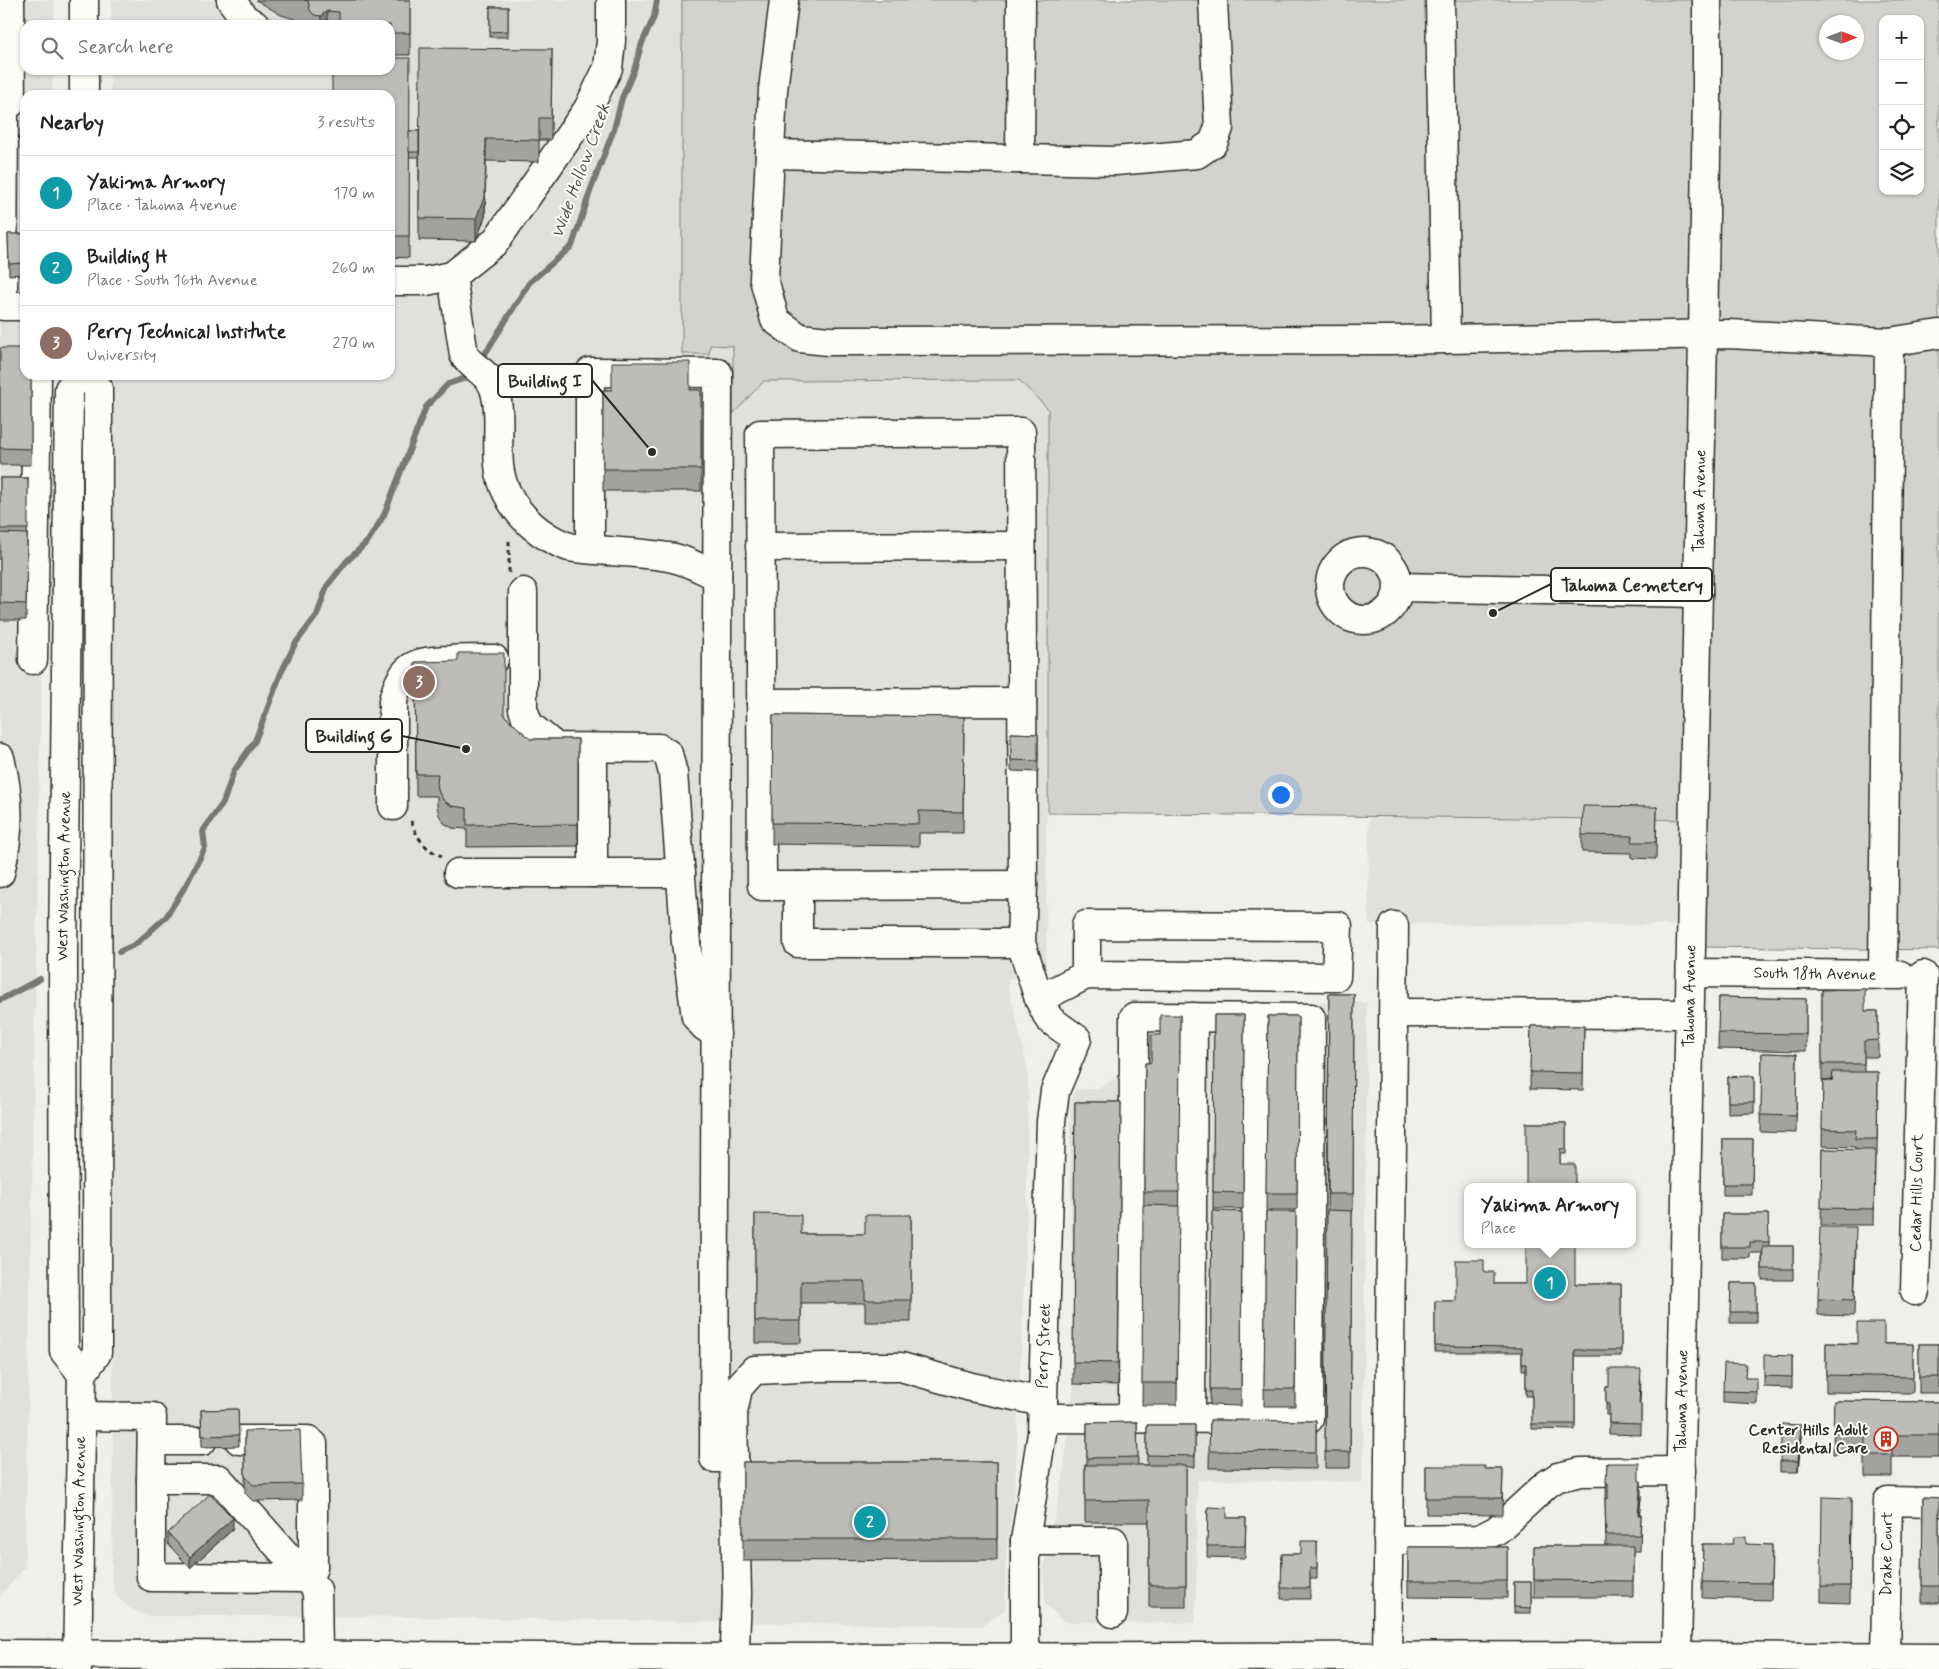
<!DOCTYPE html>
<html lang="en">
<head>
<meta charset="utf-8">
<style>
  :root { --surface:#fff; --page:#f6f6f6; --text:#222; --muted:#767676; --line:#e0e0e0; --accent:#7c3aed }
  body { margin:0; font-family:Mynerve,sans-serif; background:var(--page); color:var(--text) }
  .controls { position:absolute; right:15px; top:15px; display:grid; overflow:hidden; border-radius:10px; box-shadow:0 1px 4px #0004 }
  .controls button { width:45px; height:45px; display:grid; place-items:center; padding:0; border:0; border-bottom:1px solid var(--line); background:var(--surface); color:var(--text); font:25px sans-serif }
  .compass { position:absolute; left:1819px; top:15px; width:45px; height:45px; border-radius:50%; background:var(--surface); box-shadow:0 1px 4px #0004; rotate:90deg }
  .you { position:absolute; left:1280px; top:794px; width:18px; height:18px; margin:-12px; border:4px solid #fff; border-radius:50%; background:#1a73e8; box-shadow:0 0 0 8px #1a73e833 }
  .badge { display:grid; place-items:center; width:32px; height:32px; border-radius:50%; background:var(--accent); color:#fff; font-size:16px; font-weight:700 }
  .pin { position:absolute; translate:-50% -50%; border:2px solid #fff; box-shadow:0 1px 5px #0006 }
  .popup { position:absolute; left:1464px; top:1183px; width:172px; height:65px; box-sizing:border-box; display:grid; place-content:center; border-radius:10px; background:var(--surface); filter:drop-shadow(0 1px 4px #0005); font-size:16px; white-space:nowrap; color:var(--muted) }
  .popup b { font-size:19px; color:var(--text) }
  .popup::after { content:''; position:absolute; left:50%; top:100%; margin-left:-10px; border:10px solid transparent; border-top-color:var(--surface) }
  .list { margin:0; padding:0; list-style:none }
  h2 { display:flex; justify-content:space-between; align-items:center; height:65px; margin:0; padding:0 20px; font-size:21px }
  h2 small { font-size:16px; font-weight:400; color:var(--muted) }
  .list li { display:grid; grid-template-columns:32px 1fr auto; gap:15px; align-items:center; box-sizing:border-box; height:75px; padding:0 20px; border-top:1px solid var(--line) }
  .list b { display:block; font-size:19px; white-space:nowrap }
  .list p { margin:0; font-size:16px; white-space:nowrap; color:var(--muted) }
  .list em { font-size:16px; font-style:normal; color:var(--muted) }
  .icon { flex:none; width:28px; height:28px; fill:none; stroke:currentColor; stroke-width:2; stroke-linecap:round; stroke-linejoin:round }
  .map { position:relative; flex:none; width:1939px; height:1669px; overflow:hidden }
  .search { position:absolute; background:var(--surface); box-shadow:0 1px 4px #0004; left:20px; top:20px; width:375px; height:55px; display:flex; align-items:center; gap:12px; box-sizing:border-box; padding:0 18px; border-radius:15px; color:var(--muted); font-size:19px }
  .panel { position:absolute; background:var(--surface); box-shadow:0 1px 4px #0004; left:20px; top:90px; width:375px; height:290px; border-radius:15px }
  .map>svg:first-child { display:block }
  .built { fill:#e1e0dc }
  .green { fill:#d3d2cf; stroke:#7f7e7d; fill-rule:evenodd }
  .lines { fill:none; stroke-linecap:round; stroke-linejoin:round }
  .stream { stroke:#777775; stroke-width:6 }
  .minor-casing { stroke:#2b2b2b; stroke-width:31 }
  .major-casing { stroke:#2b2b2b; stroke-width:31 }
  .path { stroke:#2b2b2b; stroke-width:3; stroke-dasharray:5 4; stroke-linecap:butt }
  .minor { stroke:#fdfcf7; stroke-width:28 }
  .major { stroke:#fdfcf7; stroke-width:28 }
  .wall { fill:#a3a29e; stroke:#2b2b2b }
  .shaded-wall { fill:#848481; stroke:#2b2b2b }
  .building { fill:#bdbcb8; stroke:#2b2b2b }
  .labels { text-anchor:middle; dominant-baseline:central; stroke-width:4; stroke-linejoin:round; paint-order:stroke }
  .street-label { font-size:16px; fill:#2b2b2b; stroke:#fdfcf7 }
  .poi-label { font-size:16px; font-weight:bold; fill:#2b2b2b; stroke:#fdfcf7; text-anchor:end }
  .water-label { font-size:18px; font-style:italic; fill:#575756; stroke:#fdfcf7 }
  .leader { fill:none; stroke:#2b2b2b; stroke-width:2 }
  .callout-dot { fill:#2b2b2b; stroke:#fdfcf7; stroke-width:2 }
  .callout { fill:#fdfcf7; stroke:#2b2b2b; stroke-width:2 }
  .callout-label { font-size:18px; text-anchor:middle; font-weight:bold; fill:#2b2b2b }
</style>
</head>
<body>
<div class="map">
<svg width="1939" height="1669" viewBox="0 0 1939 1669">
  <rect width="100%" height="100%" fill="#f0efeb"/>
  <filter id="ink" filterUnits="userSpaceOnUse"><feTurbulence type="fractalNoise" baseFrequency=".02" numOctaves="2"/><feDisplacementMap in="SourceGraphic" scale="10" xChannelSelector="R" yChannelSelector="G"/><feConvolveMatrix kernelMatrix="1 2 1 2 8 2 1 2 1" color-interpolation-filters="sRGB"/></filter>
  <g filter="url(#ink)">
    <g class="built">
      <path d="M0,0H54V25H25V70H53L52,95H25V375H47L25,1567L0,1596Z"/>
      <path d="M111,0H682V354H709V345H733V413L764,381L1019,380L1048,409L1046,967L1007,980L1028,1071L1027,1214L1015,1488L1006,1555L1005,1610L982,1626L337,1616H147L131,1609L117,1597L112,1580L113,1401L106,951L109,375H390V95H110V70H390V25H111Z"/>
      <path d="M1369,817L1679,818L1678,925L1368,924Z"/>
      <path d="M1129,1000L1367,1003L1363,1482L1197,1480L1196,1623L1064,1622L1045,1604L1043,1569L1063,1478L1073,1391L1070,1103L1075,1090L1099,1088L1117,1078L1129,1043Z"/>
    </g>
    <path class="green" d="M682,0H1939V950L1705,947L1707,820L1048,813V409L1019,380L764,381L733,414V346L710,345L709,354H682ZM1883,19H1920V191H1883ZM1826,22H1856V52H1826Z"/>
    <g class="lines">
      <g class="stream">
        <path d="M480,362L529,283L572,246L591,189L614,129L622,98L634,70L642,43L654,17L657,0"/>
        <path d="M119,952L136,944L166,917L186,885L205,848L203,831L223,803L234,771L255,741L281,673L295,644L317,615L327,586L346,562L368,541L384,515L426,407L448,384L472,376L473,373"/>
        <path d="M0,1000L40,979"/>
      </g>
      <g class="minor-casing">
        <g id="minor">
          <path d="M231,0L244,18L255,25"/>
          <path d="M784,0L773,90L764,279L775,320L800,338L828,341L1390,340L1728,334L1889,342L1939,334"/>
          <path d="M1440,0L1446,339"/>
          <path d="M4,108L3,306H25"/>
          <path d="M0,111L11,103L10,0"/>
          <path d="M770,154L1115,161L1197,154L1213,143L1219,128L1213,0"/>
          <path d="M1020,159L1021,0"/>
          <path d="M452,276L464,355C472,368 489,373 494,388C505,422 490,461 507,493C519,518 543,538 569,547C577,549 587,549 596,550C620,552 644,553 668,557C685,559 701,569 717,576"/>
          <path d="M390,281H426L452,276L495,242L588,109L608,68L611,41V0"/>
          <path d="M760,547L1021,546"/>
          <path d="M590,549V372L718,373L714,1458H734"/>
          <circle cx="1364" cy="586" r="34"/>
          <path d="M1399,587L1698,593"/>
          <path d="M523,592V709L529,725L556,747L659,748L668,754L673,773L686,943L696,1017L704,1026L716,1034"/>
          <path d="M33,660L37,375"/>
          <path d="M761,703L1022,702"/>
          <path d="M593,748V873"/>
          <path d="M0,758C10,799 10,832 0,873"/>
          <path d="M393,806V701C402,664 416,661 450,660C465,659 480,659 494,659"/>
          <path d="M458,873H681"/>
          <path d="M798,886H762L760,434L1021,432L1023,885"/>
          <path d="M1021,943L1023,885L798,886V943H1021L1039,999L1049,1019L1077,1039L1055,1091L1051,1121L1042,1433L1025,1541V1669"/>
          <path d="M1691,973L1900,975"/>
          <path d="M1883,975L1889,342"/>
          <path d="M1039,999L1086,975L1336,977L1338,926L1086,925V975"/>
          <path d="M1394,1013L1690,1014"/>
          <path d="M1915,1291L1923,975"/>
          <path d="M82,1416L152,1417L151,1479H219L317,1590L318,1655"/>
          <path d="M1043,1418L1309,1419L1311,1018L1134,1017L1133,1418"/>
          <path d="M1191,1418L1193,1017"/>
          <path d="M1255,1419L1257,1017"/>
          <path d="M152,1441H202"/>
          <path d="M151,1479V1577L307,1578L313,1568V1444L308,1440H239"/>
          <path d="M1388,1540L1479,1539L1497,1530L1547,1484L1558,1477L1581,1472L1681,1471"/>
          <path d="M1025,1541H1113V1613"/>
          <path d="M1677,1656L1703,336L1707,96V0"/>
          <path d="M1885,1658L1888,1501L1939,1502"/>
          <path d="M734,1669L737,1595L733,1413L738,1388L754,1370L822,1367H901L971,1387L1043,1402"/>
          <path d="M1387,1669L1394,926"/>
        </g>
      </g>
      <g class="major-casing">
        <g id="major">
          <path d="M84,25V0"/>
          <path d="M84,95V70"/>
          <path d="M80,375L69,389L63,959L64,1351L82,1374"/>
          <path d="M0,1654L734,1658L1677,1656L1939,1658"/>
          <path d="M77,1669L82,1374L97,1353L98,388L88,375"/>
        </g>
      </g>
      <g class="path">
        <path d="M509,573V537"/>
        <path d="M411,821C417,837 424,850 442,856"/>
      </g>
      <use href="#minor" class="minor"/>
      <use href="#major" class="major"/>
    </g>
    <g class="wall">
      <path d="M256,0H410V55H390V25H309L308,23L281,15Z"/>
      <rect x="490" y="7" width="18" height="30"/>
      <path d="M552,49L551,140H539V162L486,161L485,217L476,241L419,240V157H409V140V258L390,257V95L409,131H419Z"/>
      <path d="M8,234H25V274L9,275Z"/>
      <path d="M0,348L31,375V465H0Z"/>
      <rect x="603" y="390" width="98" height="101"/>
      <path d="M0,478H28L26,620H0Z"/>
      <path d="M415,662L504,715L530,739H578V846L467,847V829L452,828L444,823L439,815L437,806V796H416Z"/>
      <path d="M773,715L964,717L963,833H919V846L772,844Z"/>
      <path d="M1011,733L1038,734V772L1011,771Z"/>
      <path d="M1657,807L1656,859L1632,858V853L1582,852V835Z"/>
      <path d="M1822,990L1865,1011H1878V1057H1864V1072H1878L1877,1156H1875L1874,1225H1821L1822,1149L1855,1150V1147L1822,1146L1823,1080H1832H1822Z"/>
      <path d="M1329,994H1354L1353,1211H1352L1350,1468H1325Z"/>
      <path d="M1719,997L1806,999V1051L1718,1049Z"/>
      <path d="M1180,1015L1177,1405H1142L1145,1063H1151L1160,1035Z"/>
      <path d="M1214,1015H1244L1243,1209H1213Z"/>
      <path d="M1268,1016H1298L1297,1210H1266Z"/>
      <path d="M1531,1026H1584L1583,1090L1530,1089Z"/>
      <path d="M1762,1053L1797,1054L1796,1133L1761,1132Z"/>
      <path d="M1754,1076V1113L1728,1114V1077Z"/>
      <path d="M1075,1102H1121L1118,1385L1073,1384Z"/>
      <path d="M1526,1123H1566V1154H1560V1164L1575,1187Z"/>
      <path d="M1723,1139H1753L1752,1195H1723Z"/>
      <path d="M1212,1211L1242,1212L1241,1406L1210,1405Z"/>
      <path d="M1266,1212H1296L1295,1406H1264Z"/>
      <path d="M755,1214L801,1234H865L911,1215V1322H865V1303H801V1343H755Z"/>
      <path d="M1722,1214H1768L1769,1246H1793V1280H1762V1253H1750V1258H1722Z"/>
      <path d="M1856,1244L1854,1316L1818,1315V1299Z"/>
      <path d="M1484,1272L1494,1284H1621V1356H1575V1430L1532,1429V1396H1526V1370H1522V1352H1435V1301H1456Z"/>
      <path d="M1731,1283H1756V1323H1730Z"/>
      <path d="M1826,1343L1913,1344V1393L1826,1392Z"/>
      <rect x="1919" y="1344" width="20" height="49"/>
      <path d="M1792,1356V1388L1764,1387V1376Z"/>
      <path d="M1746,1378L1757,1389V1404L1723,1402V1391Z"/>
      <path d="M1641,1380L1640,1404H1641V1435L1609,1434V1415H1606V1387Z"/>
      <path d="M1834,1401L1939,1402V1457H1892V1477H1865V1454H1833Z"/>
      <path d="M238,1409L239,1446L202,1447L201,1410Z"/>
      <path d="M1210,1420L1316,1421V1469L1209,1468Z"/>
      <path d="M1137,1422L1138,1465H1147V1425H1195V1467H1186V1607H1149V1522H1085V1465H1087V1423Z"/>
      <path d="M245,1431L302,1484V1500L253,1501L245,1493Z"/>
      <path d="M1801,1436L1798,1472H1780V1461Z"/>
      <path d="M743,1462H997V1560L743,1561Z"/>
      <path d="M1607,1463L1639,1481L1641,1498L1639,1515H1641L1640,1551H1633V1597H1534V1546H1606L1605,1499H1606Z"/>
      <path d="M1426,1466L1485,1469H1503L1502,1515L1426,1514Z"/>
      <path d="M1923,1497L1939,1498V1603H1922Z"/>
      <path d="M1851,1498L1850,1603L1821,1602V1586Z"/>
      <path d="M1208,1507L1227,1518H1246L1245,1558L1207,1557Z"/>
      <path d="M233,1529L190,1568L168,1544V1533Z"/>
      <path d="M1317,1541V1579H1310V1599H1281L1282,1554H1301Z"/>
      <path d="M1703,1544L1772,1545L1771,1600L1702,1598Z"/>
      <path d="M1408,1547H1507V1598L1408,1597Z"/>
      <rect x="1514" y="1582" width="17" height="31"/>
    </g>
    <g class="shaded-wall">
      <path d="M327,11V25H321V16Z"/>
      <path d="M486,139L485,217L476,241V219Z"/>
      <path d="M1801,1425V1436L1798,1472V1461Z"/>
      <path d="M1641,1481V1498L1638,1532V1515Z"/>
      <path d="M233,1518V1529L190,1568V1557Z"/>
    </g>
    <g class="building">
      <path d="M304,0H410V33H390V25H339V12L327,11L321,16L314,15L310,10L308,1Z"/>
      <path d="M490,7H508V31L490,32Z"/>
      <path d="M420,48L552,49L551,118H539V140L486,139L485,195L476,219L419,218Z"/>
      <path d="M390,58H410L409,236H390V95H332V70H390Z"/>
      <rect x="409" y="131" width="10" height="21"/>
      <path d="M8,234H25V263L9,264Z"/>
      <path d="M0,348H25V375H31V449L0,448Z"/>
      <path d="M612,362H690V390H701V469H603V390H612Z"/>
      <rect x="0" y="478" width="28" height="51"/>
      <path d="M0,533L27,534L26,604L0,603Z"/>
      <path d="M458,653H504V715L530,739H578V824L467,825V808L452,806L444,801L439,793L437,784L438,774H416L415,662L458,661Z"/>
      <path d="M773,715L964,717L963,812L919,811V824L772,823Z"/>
      <path d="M1011,733L1038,734V761L1011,760Z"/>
      <path d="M1583,806L1657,807L1656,842H1632L1633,836L1582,835Z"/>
      <path d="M1865,989V1011H1878V1040L1864,1041V1064H1822V990Z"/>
      <path d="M1329,994H1354L1353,1194H1328Z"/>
      <path d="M1719,997L1806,999V1034L1718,1033Z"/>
      <path d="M1160,1015H1180L1179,1192H1144L1145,1063H1151V1035H1160Z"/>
      <path d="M1214,1015H1244L1243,1193L1213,1192Z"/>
      <path d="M1268,1016H1298L1297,1193H1266Z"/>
      <path d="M1531,1026H1584L1583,1073L1530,1072Z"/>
      <path d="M1762,1053L1797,1054L1796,1116L1761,1115Z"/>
      <path d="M1833,1072H1878L1877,1139H1855L1856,1130L1822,1129L1823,1080L1832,1081Z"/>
      <path d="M1754,1076V1102H1728V1077Z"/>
      <path d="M1075,1102H1121L1118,1363L1073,1362Z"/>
      <path d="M1526,1123H1566V1149H1560V1164H1575V1187H1526Z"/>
      <path d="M1723,1139H1753L1752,1184H1723Z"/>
      <path d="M1822,1149L1875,1150L1874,1209L1821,1208Z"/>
      <path d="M1143,1205L1179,1206L1177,1383H1142Z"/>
      <path d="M1327,1210L1352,1211L1350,1452H1325Z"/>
      <path d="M1212,1211L1242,1212L1241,1389H1210Z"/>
      <path d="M1266,1212H1296L1295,1389H1264Z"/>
      <path d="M755,1214L801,1215V1234H865V1215H911V1300H865V1281H801V1321H755Z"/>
      <path d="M1722,1214H1768L1769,1242H1750V1247H1722Z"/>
      <path d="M1820,1227H1856L1854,1300L1818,1299Z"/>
      <path d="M1526,1244H1575V1284H1621V1350H1575V1424H1532V1390H1526V1364H1522V1347L1435,1346V1301H1456V1260H1484V1272H1494V1284H1526Z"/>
      <path d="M1763,1246H1793V1269H1762Z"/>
      <path d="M1731,1283H1756V1312H1730Z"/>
      <path d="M1857,1323H1884V1344H1913V1377L1826,1375V1343L1857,1344Z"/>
      <rect x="1919" y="1344" width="20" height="33"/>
      <path d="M1764,1355L1792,1356V1377L1764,1376Z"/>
      <path d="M1724,1363L1746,1364L1745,1378H1757V1392L1723,1391Z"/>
      <path d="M1609,1369H1641L1639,1404H1641V1424L1609,1423V1404H1606V1387H1609Z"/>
      <path d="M1834,1401L1939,1402V1435H1892V1455H1865V1432H1833Z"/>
      <path d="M238,1409L239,1435L202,1436L201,1410Z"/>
      <path d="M1210,1420L1316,1421V1452L1209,1451Z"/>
      <path d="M1137,1422L1138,1457L1087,1458V1423Z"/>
      <path d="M1782,1424L1801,1425L1798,1461H1780Z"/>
      <path d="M1147,1425H1195V1456L1147,1455Z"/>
      <path d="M300,1430L302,1484L253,1485L245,1476V1431Z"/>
      <rect x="743" y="1462" width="254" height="77"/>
      <path d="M1607,1463H1639V1481H1641L1638,1515H1641L1640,1535H1606L1605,1499H1608V1483H1606Z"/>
      <path d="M1085,1465H1186V1585H1149V1500L1085,1501Z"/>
      <path d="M1426,1466H1485V1469H1503L1502,1498H1426Z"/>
      <path d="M210,1494L233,1518L190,1557L168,1533Z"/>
      <path d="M1822,1497L1851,1498L1850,1586H1821Z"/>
      <path d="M1923,1497L1939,1498V1586H1922Z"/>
      <path d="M1208,1507L1227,1508V1518H1246L1245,1546H1207Z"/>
      <path d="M1734,1537H1746V1544L1772,1545L1771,1583L1702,1582L1703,1544H1733Z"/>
      <path d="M1301,1541H1317V1568H1310V1588H1281L1282,1554H1301Z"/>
      <path d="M1534,1546H1633V1581L1534,1580Z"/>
      <rect x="1408" y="1547" width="99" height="34"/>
      <path d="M1514,1582H1531V1608L1514,1607Z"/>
    </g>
  </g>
  <defs>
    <g id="building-ring" transform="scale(1.25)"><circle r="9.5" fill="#fdfcf7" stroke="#c8321e" stroke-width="1.5"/><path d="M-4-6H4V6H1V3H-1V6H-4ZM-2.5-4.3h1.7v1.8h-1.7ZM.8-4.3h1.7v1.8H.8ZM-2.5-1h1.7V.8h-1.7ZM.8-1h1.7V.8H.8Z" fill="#c8321e"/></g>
  </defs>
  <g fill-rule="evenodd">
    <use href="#building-ring" x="1886" y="1439"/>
  </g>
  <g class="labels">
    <g class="street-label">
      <text transform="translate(1700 501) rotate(-89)">Tahoma Avenue</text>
      <text transform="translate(64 876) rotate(-89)">West Washington Avenue</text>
      <text transform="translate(1815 974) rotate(1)">South 18th Avenue</text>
      <text transform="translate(1690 996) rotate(-89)">Tahoma Avenue</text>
      <text transform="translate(1917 1193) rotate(-89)">Cedar Hills Court</text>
      <text transform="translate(1044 1346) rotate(-88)">Perry Street</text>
      <text transform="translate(1682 1401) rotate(-89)">Tahoma Avenue</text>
      <text transform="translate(79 1521) rotate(-89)">West Washington Avenue</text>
      <text transform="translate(1887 1554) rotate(-89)">Drake Court</text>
    </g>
    <g class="poi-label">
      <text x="1868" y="1430">Center Hills Adult<tspan x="1868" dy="18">Residental Care</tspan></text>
    </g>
    <g class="water-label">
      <text transform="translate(581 171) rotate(-70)">Wide Hollow Creek</text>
    </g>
  </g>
  <path class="leader" d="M652 452L592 380M1493 613L1551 584M466 749L402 736"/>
  <g class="callout-dot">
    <circle cx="652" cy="452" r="5"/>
    <circle cx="1493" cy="613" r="5"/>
    <circle cx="466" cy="749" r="5"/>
  </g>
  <g class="callout">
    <rect x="498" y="364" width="94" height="33" rx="5"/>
    <rect x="1551" y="568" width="161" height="33" rx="5"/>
    <rect x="306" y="719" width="96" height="33" rx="5"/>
  </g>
  <g class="callout-label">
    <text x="545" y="387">Building I</text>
    <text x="1632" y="591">Tahoma Cemetery</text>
    <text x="354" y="742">Building G</text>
  </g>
</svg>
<div class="controls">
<button>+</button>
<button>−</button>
<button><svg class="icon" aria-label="locate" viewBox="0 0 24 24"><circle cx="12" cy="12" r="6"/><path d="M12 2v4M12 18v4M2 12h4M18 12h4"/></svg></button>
<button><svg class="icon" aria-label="layers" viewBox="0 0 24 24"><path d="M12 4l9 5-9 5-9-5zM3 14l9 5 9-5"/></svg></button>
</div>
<svg class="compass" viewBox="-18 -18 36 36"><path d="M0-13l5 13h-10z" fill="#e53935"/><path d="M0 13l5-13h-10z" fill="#767676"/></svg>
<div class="you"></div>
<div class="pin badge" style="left:1550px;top:1283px;background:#0f9aa8">1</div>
<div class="popup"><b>Yakima Armory</b>Place</div>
<div class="pin badge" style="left:870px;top:1522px;background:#0f9aa8">2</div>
<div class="pin badge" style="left:419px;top:682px;background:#8d6e63">3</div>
<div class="search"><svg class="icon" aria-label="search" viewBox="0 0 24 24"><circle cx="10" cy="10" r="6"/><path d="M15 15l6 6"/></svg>Search here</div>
<section class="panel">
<h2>Nearby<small>3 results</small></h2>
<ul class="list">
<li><span class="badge" style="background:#0f9aa8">1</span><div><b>Yakima Armory</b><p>Place · Tahoma Avenue</p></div><em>170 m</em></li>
<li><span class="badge" style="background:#0f9aa8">2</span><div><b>Building H</b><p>Place · South 16th Avenue</p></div><em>260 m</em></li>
<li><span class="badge" style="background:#8d6e63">3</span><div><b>Perry Technical Institute</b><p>University</p></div><em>270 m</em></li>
</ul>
</section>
</div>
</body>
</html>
